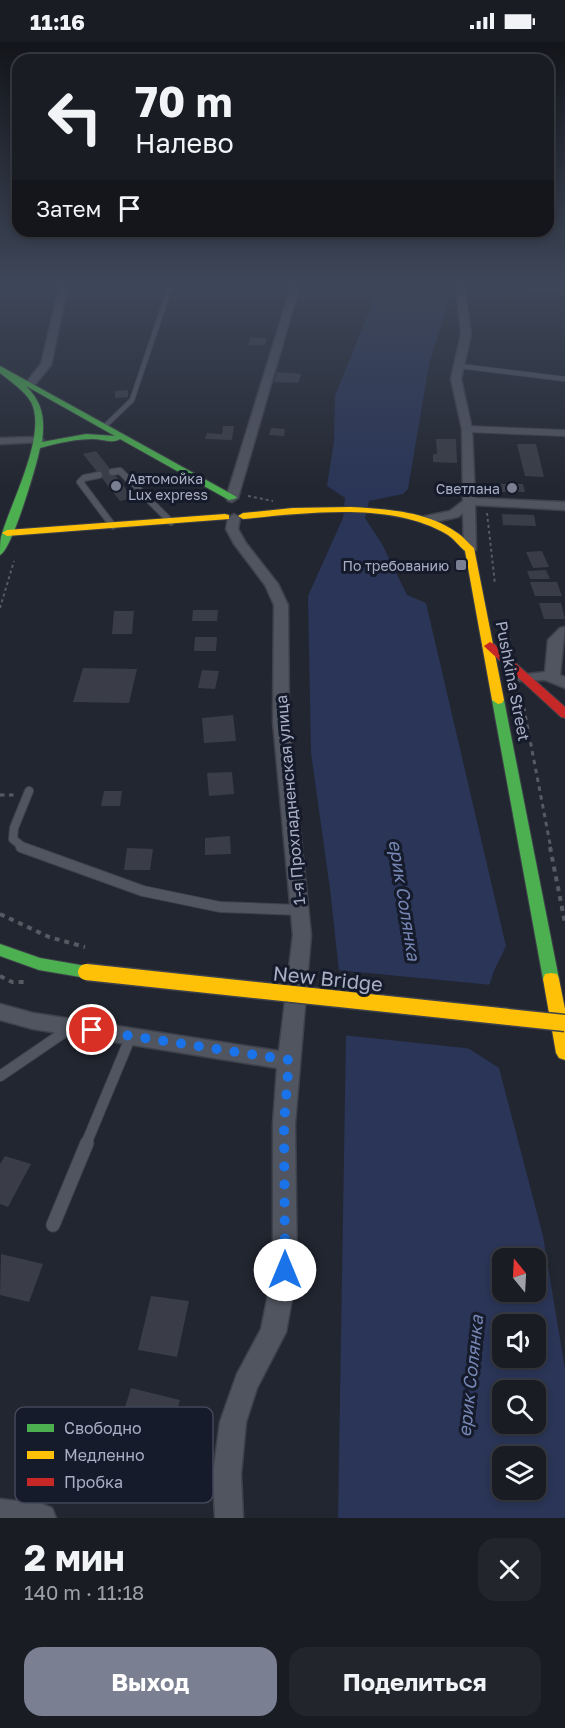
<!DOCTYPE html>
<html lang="ru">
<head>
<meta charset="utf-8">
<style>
  body { margin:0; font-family:"Golos Text",sans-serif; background:#23252c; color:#f1f3f6; height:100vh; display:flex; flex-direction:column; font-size:22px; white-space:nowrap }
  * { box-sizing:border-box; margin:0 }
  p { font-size:20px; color:#9fa1a6 }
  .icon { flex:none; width:33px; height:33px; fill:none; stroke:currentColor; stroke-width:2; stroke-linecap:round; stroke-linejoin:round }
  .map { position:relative; height:1476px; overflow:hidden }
  .details { display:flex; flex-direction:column; background:#1a1c24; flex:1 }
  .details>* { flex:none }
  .guide { position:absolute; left:12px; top:12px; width:542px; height:183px; border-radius:18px; box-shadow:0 3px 9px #0003,0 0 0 2px #383a41; background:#1a1c24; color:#f1f3f6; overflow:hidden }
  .needle { width:39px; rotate:342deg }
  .tools { position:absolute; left:492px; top:1206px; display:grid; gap:12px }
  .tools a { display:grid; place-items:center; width:54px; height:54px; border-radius:12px; background:#1a1c24; box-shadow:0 3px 9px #0003,0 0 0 2px #383a41; font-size:30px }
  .pin { position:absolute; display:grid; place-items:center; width:51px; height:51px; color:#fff; margin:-26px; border:3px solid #fff; border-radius:50%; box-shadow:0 2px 6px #0007 }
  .me { position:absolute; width:66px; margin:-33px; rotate:0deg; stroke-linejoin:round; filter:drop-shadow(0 0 4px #0008) }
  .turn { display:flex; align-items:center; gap:21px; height:126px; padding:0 24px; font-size:27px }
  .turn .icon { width:78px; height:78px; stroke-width:2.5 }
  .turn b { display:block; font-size:42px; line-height:51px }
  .then { display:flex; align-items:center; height:57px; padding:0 24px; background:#0003; gap:12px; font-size:22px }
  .round { display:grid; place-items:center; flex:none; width:63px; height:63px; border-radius:18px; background:#23252c }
  .head { display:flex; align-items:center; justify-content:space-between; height:102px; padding:0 24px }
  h1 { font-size:36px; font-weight:700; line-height:45px }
  .primary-button { display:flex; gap:12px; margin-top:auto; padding:12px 24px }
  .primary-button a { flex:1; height:69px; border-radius:18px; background:#7a7f91; color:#fff; font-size:24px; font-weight:700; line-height:69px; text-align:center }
  .primary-button a+a { background:#23252c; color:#f1f3f6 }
  .status { display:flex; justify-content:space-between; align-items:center; height:42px; padding:0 30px; background:#1a1c24; direction:ltr }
  .status svg { height:16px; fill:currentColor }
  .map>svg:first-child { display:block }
  .water { fill:#2a3557; fill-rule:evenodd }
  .pier { fill:#222630 }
  .building { fill:#3a3d47 }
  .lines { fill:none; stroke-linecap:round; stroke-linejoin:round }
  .lane-far4-casing { stroke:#3e414a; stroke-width:6 }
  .lane-far3-casing { stroke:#3e414a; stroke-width:8 }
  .lane-far2-casing { stroke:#3e414a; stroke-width:10 }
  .lane-far1-casing { stroke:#3e414a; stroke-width:12 }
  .lane-casing { stroke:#3e414a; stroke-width:15 }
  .street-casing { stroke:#3e414a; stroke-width:3 }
  .fast-casing { stroke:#3e414a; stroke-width:2 }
  .slow-casing { stroke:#3e414a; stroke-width:2 }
  .jam-casing { stroke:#3e414a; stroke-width:2 }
  .path-far2 { stroke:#555a63; stroke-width:2; stroke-dasharray:3 3; stroke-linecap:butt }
  .path-far1 { stroke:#555a63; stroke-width:3; stroke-dasharray:4.5 4.5; stroke-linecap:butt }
  .path { stroke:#555a63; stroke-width:4; stroke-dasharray:5 5; stroke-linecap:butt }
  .lane-far4 { stroke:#515560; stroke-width:4.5 }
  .lane-far3 { stroke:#515560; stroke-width:6 }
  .lane-far2 { stroke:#515560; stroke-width:8 }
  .lane-far1 { stroke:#515560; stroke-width:10 }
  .lane { stroke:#515560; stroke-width:13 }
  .street { fill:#515560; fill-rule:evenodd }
  .fast { fill:#4caf50; fill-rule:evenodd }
  .slow { fill:#ffc107; fill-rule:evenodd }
  .jam { fill:#c62828; fill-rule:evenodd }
  .slow-bridge-casing { stroke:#3e424c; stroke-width:19; stroke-linecap:butt }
  .slow-bridge { stroke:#ffc107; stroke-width:16 }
  .route { stroke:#1a73e8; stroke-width:10; stroke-dasharray:0 18 }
  .poi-dot { fill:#7a7f91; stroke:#161b2b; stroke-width:2 }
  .labels { text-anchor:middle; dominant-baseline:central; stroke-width:6; stroke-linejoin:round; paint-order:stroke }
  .far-poi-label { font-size:14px; fill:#a9afc5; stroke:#161b2b; text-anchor:end }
  .street-label { font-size:16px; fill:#a9afc5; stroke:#161b2b }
  .water-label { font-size:18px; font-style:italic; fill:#7687b5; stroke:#161b2b }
  .near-street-label { font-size:20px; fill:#a9afc5; stroke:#161b2b }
  .key { fill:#161b2b; stroke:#424759; stroke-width:1.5 }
  .key-label { font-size:16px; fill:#a9afc5 }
</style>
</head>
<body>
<div class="status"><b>11:16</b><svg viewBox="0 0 49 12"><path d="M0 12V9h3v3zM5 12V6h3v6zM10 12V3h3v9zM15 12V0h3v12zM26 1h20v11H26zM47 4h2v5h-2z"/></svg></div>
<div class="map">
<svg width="565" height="1476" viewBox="0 0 565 1476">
  <rect width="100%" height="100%" fill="#222630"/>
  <path class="water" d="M380,242H454L429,322L408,447L403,452L369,459L365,476L382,502L407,553L426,561L506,904L494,929L468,1006L499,1026L543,1194L565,1327V1476H338L346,993L330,847L311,711L308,554L343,476L345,456L327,444L334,399L335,354ZM502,1216H536V1250H502ZM502,1282H536V1316H502ZM502,1348H536V1382H502ZM502,1414H536V1448H502Z"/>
  <path class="pier" d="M336,928L492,943L472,1005L474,1007L343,993Z"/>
  <path class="building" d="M529,242H565V252H534Z
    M250,295L267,296L265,303H248Z
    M277,330L301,332L298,341L274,340Z
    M128,348V355L115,356V349Z
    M223,384H234L232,398L205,397L207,391L222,392Z
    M271,386L285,387L284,394L269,393Z
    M436,397H456L457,421L433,420V412H437Z
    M517,402H536L544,435L525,434Z
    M96,409L133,456L120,459L83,412Z
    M500,442H523L525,450H502Z
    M502,472L534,473L536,484L503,483Z
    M542,509L549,525L533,526L526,510Z
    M546,528L550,537H530L527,529Z
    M530,540H557L562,554H535Z
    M539,561H561L565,577H544Z
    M193,568H218L217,579H192Z
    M114,569H134L132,592H112Z
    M195,595H217L216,609H194Z
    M83,626L137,627L129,661L73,660Z
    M202,628L219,629L215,647L198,646Z
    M233,673L236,699L204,701L202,676Z
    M232,730L234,752L209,754L207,731Z
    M104,749H122L120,764H101Z
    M230,794L231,812L205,813V796Z
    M127,806L153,807L150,828H124Z
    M5,1114L31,1122L8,1165L0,1162V1122Z
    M1,1212L43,1222L29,1260L0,1253Z
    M151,1254L189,1259L177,1315L138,1308Z
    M131,1346L180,1358L170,1394L120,1381Z"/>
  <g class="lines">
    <defs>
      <path id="lane-far4" d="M459,324L565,337
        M104,385L132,358L171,242
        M467,387L504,389"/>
      <path id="lane-far3" d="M468,387L565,391
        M112,430L120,429L171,480
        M99,433L84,436L80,440L113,484"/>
      <path id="lane-far2" d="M25,807L13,797L14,786L29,749"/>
      <path id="lane-far1" d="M21,805L143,849L220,865L299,868
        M0,1034L72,985
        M86,1102L131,994"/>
      <path id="lane" d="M53,1183L87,1101"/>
      <path id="street" d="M60,242H68L51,323L34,344H26L25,342L41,322Z
        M292,242H300L238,456L232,460L228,459L226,456Z
        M459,242H467L465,251L471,292L461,337L472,387L475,456L565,460V468L475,463L476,508L470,512L464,508L463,471L458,475L425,482L419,478L421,475L450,469L463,459L462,387L451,337L461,292L457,251Z
        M38,395L44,398L42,400L0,402V396Z
        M234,472L240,476L238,487L246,501L278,542L288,563L289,680L311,893L295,1082L297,1229L286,1290L257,1346L246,1380L241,1432L243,1476H215L213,1432L220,1380L237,1332L261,1287L273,1229V1082L277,1026L33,987L0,978V962L33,971L279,1009L293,893L273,680L274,563L265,543L234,502L226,487L228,476Z
        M565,585L560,633L565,635V646L545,638L519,639L517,636L519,633L545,630L548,598L560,586Z
        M0,1457L42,1462L52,1466L56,1476H0Z"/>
      <path id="fast" d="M0,324L235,454L237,456L229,458L120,397C113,402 101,397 93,397C75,397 58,401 40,406C37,422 12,508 0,513C0,507 0,500 1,495C10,462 48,392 31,360C24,348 11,340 0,331ZM26,344L115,394L86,392L42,400C45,377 43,361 26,344Z
        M498,654L504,658L559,937L557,942L551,943L545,942L543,937L492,658Z
        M0,902L40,916L86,924L92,926L94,930L92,934L86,936L39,928L0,914Z"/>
      <path id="slow" d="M351,465C386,467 426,469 456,490C463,494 468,501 474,506L504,658L502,661L498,662L492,658L465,509C459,504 454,497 448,493C393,459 305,471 243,477L238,474L243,471L293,466Z
        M225,472L229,473V477L7,494L2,491L7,488Z
        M551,931L557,932L559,937L565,967V1018L559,1016L556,1011L543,937L545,932Z"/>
      <path id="jam" d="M490,600L494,602L565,665V676L561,675L486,606L484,604Z"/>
    </defs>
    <use href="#lane-far4" class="lane-far4-casing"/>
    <use href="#lane-far3" class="lane-far3-casing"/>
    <use href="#lane-far2" class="lane-far2-casing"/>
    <use href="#lane-far1" class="lane-far1-casing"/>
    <use href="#lane" class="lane-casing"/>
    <use href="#street" class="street-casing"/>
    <use href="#fast" class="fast-casing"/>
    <use href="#slow" class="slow-casing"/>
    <use href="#jam" class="jam-casing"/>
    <path class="path-far2" d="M248,454L273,459
      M487,471L495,542
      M0,566L14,519"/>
    <path class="path-far1" d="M504,586L510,599
      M522,656L551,807
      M0,753H16"/>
    <path class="path" d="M550,805L565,881
      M0,872L49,895L85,905
      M0,934L12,940H24"/>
    <use href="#lane-far4" class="lane-far4"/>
    <use href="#lane-far3" class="lane-far3"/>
    <use href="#lane-far2" class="lane-far2"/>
    <use href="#lane-far1" class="lane-far1"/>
    <use href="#lane" class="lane"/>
    <use href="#street" class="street"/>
    <use href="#fast" class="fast"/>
    <use href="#slow" class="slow"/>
    <use href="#jam" class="jam"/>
    <defs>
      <path id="slow-bridge" d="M86,930L565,981"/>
    </defs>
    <use href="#slow-bridge" class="slow-bridge-casing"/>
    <use href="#slow-bridge" class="slow-bridge"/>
  </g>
  <linearGradient id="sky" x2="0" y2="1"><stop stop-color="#13151a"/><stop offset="0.54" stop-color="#3e4759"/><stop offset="1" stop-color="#3e4759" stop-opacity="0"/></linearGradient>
  <rect width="565" height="449" fill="url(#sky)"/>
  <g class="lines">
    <path class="route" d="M92,988L289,1018L284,1082L285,1228"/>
  </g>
  <g class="poi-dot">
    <circle cx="116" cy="444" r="6"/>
    <circle cx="512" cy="446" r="6"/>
    <rect x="455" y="517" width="12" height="12" rx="3"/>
  </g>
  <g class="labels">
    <g class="far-poi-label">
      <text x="128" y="436" text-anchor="start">Автомойка<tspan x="128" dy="16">Lux express</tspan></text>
      <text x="500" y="446">Светлана</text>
      <text x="449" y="523">По требованию</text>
    </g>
    <g class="street-label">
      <text transform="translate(513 639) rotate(79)">Pushkina Street</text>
      <text transform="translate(290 758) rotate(-95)">1-я Прохладненская улица</text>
    </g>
    <g class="water-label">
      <text transform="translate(405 858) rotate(81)">ерик Солянка</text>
      <text transform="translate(470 1334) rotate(-84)">ерик Солянка</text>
    </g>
    <g class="near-street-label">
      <text transform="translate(328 936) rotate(6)">New Bridge</text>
    </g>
  </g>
  <rect x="15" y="1365" width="198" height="96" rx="9" class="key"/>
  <rect x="27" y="1382" width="27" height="8" fill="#4caf50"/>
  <rect x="27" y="1409" width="27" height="8" fill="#ffc107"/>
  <rect x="27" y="1436" width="27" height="8" fill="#c62828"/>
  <g class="key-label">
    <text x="64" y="1392">Свободно</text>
    <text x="64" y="1419">Медленно</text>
    <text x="64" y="1446">Пробка</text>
  </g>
</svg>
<div class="tools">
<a><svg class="needle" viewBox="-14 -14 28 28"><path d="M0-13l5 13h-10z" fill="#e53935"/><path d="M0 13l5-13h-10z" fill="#9fa1a6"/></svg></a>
<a><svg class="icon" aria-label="sound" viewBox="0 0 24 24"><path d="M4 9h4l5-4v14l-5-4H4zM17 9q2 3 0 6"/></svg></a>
<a><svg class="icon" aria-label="search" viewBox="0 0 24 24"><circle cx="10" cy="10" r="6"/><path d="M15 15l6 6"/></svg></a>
<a><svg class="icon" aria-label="layers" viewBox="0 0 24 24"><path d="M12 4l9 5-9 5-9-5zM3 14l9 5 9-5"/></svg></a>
</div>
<div class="pin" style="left:92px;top:988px;background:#d93025"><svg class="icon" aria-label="arrive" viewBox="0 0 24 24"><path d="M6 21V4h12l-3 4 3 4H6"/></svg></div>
<svg class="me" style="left:285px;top:1228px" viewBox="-20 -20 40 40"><circle r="19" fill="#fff"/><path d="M0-13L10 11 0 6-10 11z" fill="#1a73e8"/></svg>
<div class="guide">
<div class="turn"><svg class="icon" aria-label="left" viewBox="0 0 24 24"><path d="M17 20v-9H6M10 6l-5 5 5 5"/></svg><div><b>70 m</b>Налево</div></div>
<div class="then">Затем<svg class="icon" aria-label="arrive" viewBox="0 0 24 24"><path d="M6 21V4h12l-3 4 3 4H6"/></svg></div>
</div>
</div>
<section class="details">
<div class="head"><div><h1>2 мин</h1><p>140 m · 11:18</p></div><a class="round"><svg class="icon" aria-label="close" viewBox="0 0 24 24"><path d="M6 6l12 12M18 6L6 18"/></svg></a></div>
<div class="primary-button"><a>Выход</a><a>Поделиться</a></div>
</section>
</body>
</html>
